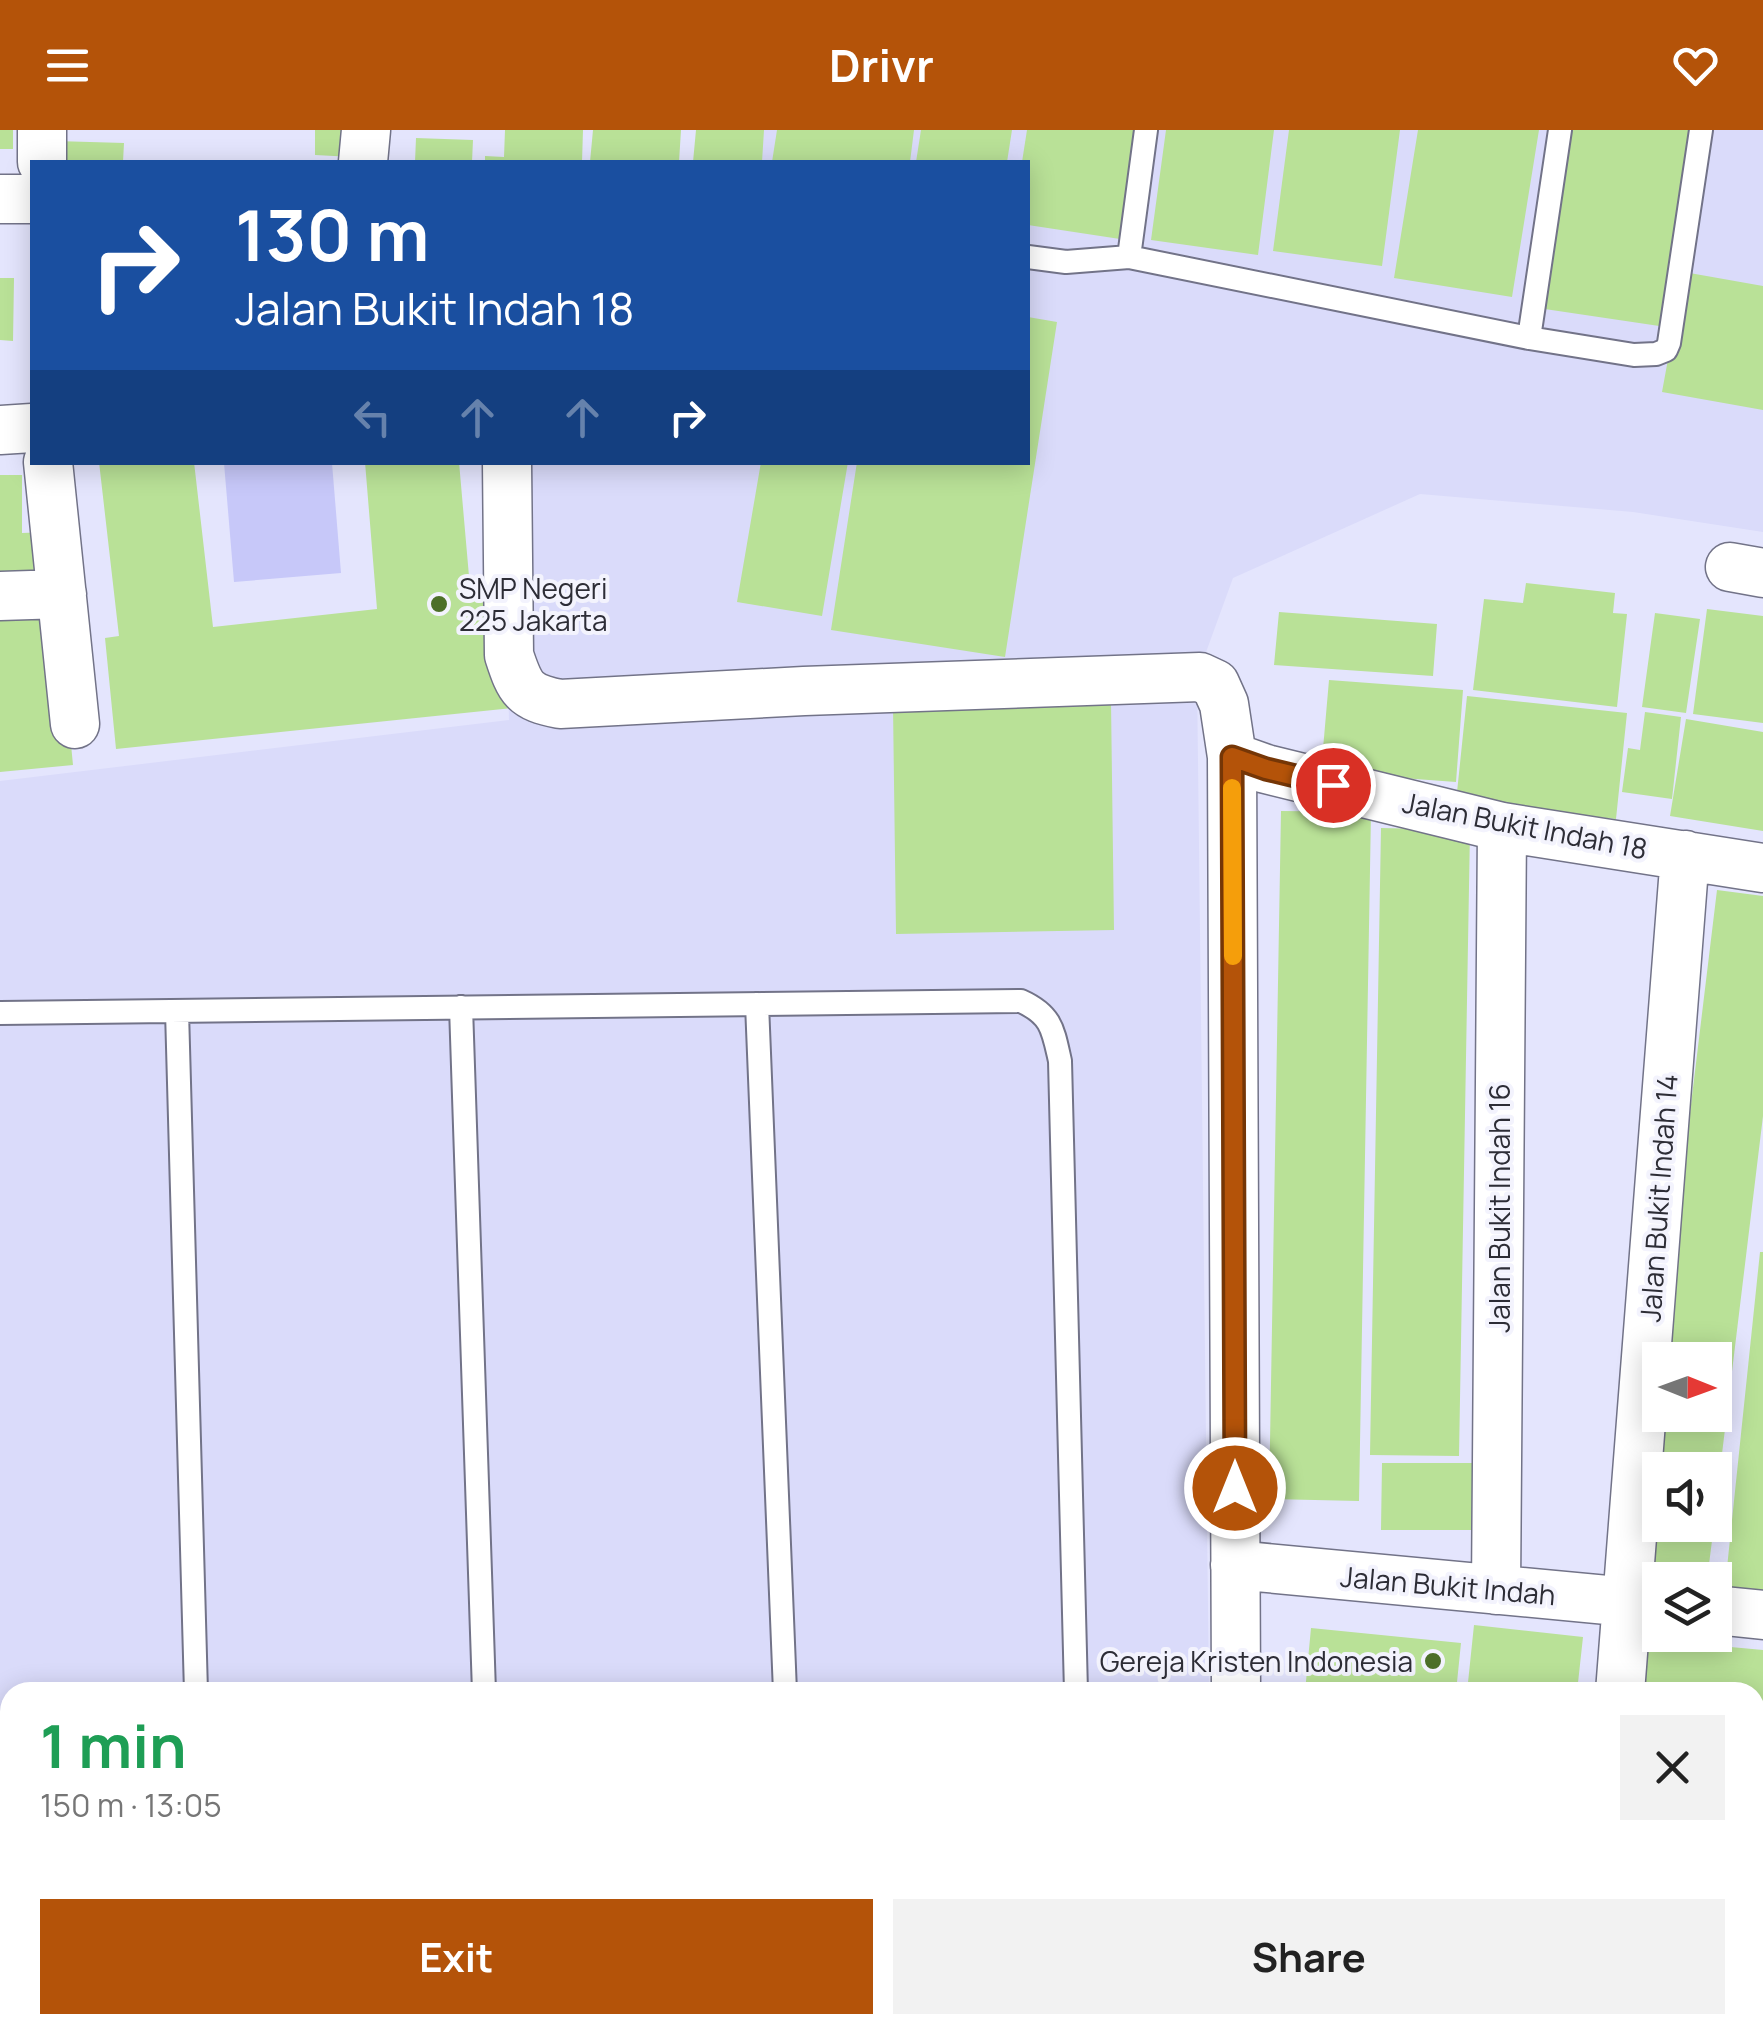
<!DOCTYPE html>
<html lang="en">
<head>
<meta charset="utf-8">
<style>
  body { margin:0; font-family:Manrope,sans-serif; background:#f2f2f2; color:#222; height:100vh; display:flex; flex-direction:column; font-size:38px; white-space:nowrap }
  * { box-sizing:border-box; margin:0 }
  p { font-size:32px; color:#767676 }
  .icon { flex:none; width:55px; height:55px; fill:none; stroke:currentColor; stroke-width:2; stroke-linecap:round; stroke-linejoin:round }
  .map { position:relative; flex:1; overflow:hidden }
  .side { position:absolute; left:0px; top:1552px; width:1765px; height:352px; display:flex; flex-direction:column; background:#fff; border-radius:30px 30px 0 0; box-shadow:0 5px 25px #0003 }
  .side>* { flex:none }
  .top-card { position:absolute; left:30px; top:30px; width:1000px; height:305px; border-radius:0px; box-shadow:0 5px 25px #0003; background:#1a4fa0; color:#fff; overflow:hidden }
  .needle { width:65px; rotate:91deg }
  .buttons { position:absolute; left:1642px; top:1212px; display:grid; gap:20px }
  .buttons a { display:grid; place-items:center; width:90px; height:90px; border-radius:0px; background:#fff; box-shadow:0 5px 25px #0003; font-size:50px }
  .pin { position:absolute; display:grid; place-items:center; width:85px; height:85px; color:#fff; margin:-42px; border:5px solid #fff; border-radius:50%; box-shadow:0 2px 10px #0007 }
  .me { position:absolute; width:110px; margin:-55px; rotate:0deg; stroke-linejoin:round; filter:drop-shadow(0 0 8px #0008) }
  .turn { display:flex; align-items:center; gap:35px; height:210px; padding:0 40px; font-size:45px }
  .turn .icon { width:130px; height:130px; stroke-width:2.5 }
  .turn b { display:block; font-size:70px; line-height:85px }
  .lanes { display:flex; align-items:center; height:95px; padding:0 40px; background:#0003; justify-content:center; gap:50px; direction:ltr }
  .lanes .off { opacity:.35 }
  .round { display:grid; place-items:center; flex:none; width:105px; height:105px; border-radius:0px; background:#f2f2f2 }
  .head { display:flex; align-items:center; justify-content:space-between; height:170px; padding:0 40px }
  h1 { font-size:60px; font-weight:700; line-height:75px; color:#1e9e55 }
  .action { display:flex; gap:20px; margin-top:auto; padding:20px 40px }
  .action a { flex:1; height:115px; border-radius:0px; background:#b45309; color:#fff; font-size:40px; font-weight:700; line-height:115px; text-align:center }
  .action a+a { background:#f2f2f2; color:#222 }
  header { display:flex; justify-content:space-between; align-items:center; height:130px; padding:0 40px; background:#b45309; color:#fff; font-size:45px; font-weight:700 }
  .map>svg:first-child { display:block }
  .built { fill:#dadbfa }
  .green { fill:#c7c8f9 }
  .building { fill:#b9e197 }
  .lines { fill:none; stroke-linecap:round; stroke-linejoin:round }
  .service-casing { stroke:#727388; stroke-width:26 }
  .minor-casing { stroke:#727388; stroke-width:51 }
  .service { stroke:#fff; stroke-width:22 }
  .minor { stroke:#fff; stroke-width:48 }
  .route-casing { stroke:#753606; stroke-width:25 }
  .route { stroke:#b45309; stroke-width:18 }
  .slow { stroke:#f59e0b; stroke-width:18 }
  .poi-dot { fill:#4c6f28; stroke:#f3f3fd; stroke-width:4 }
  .labels { text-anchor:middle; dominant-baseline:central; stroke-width:8; stroke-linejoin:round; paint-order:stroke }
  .poi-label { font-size:28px; fill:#2d2d36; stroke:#f3f3fd; text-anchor:start }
  .street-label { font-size:28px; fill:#2d2d36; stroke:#f3f3fd }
</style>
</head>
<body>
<header><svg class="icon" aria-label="menu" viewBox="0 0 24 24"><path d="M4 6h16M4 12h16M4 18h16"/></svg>Drivr<svg class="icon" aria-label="heart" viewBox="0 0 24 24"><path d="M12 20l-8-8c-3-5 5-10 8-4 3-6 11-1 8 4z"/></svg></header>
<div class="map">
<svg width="1763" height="1904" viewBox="0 0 1763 1904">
  <rect width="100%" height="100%" fill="#e4e5fd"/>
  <path class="built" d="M739,0H1763V402L1633,382L1420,364L1233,448L1197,547L1209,1562H10V1895H1213V1904H0V651L509,590L503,333L1028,332V32H736Z
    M1273,1895H1573L1572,1904H1273Z"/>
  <path class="green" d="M224,333H332L341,443L234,452Z"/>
  <path class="building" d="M0,0H13V19H0Z
    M315,0H354L353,27L315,25Z
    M505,0H583L582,32H485V26L504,27Z
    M593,0H681L679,32H590Z
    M696,0H764L762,32H693Z
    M777,0H914L910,32H772Z
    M921,0H1012L1007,32H916Z
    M1027,0H1136L1120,109L1028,95V32H1022Z
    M1166,0H1274L1258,125L1151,110Z
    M1289,0H1400L1382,136L1273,121Z
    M1418,0H1539L1512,167L1394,148Z
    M1565,0H1695L1666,197L1538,178Z
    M416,8L473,10L472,32H415Z
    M56,11L124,13L123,32H55Z
    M1684,142L1763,156V280L1662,262Z
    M0,148H14L13,211L0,210Z
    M1028,187L1057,192L1005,527L831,500L857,332H1028Z
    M99,332H194L213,497L377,479L365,332H459L471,469L500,466L512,578L116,619L105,508L119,506Z
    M761,332H848L822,486L737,472Z
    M0,345H22V403L48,402L49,461H0Z
    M1526,453L1615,463L1613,483L1627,484L1617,577L1473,560L1484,469L1523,473Z
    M57,470L73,635L0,642V475Z
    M1707,479L1763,486V593L1693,584Z
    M1279,482L1437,494L1433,546L1274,535Z
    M1655,483L1700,489L1686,583L1642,577Z
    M1329,550L1463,560L1456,652L1321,642Z
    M1467,566L1627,583L1616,689L1456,672Z
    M1111,572L1114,800L896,804L893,576Z
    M1645,582L1681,587L1672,669L1622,662L1628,618L1640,620Z
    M1686,589L1763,602V701L1670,686Z
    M1281,681L1371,682L1359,1371L1269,1369Z
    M1381,698L1470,700L1459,1326L1370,1325Z
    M1717,760L1763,766V986L1717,1365H1715V1340H1660V1395H1714L1707,1450H1692L1634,1443L1660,1285H1715V1230H1660Z
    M1760,1122H1763V1461L1725,1457Z
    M1382,1333H1472V1400H1381Z
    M1474,1495L1583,1507L1577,1562H1467Z
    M1311,1498L1461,1513L1456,1562H1305Z
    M1644,1509L1763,1520V1575H1755V1562H1639Z
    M1755,1583H1763V1904H1688L1689,1895H1755Z
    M1302,1895H1387L1386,1904H1302Z
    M1470,1895H1528L1527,1904H1470Z
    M1605,1895H1678L1677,1904H1604Z"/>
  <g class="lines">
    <defs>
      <path id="service" d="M1028,127L1066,132L1129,127L1529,208L1634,225L1656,224L1666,220L1669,213L1701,0
        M1129,127L1146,0
        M1529,208L1560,0
        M757,874L785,1562
        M461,877L484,1562
        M177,881L196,1562
        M0,883L1021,871C1052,885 1053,900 1060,931L1076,1562
        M205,1895L206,1904
        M495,1895L496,1904
        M799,1895V1904
        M1084,1895V1904"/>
      <path id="minor" d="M42,32V0
        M363,32L366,0
        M0,69H32
        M0,300L32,298
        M48,332L75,594
        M507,332L509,525C520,559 524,567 560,574L804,561L1200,547L1215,554L1224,574L1232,627L1236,1562
        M1730,437L1763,443
        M0,466L62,464
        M1232,627L1266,639L1502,697L1763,738
        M1235,1435L1660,1475
        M1496,1460L1502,697
        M1715,1480L1763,1485
        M1620,1562L1685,725
        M1238,1895V1904
        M1596,1904L1597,1895"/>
    </defs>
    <use href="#service" class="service-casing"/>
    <use href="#minor" class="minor-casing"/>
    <use href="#service" class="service"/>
    <use href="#minor" class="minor"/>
  </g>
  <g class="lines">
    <defs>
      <path id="route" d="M1235,1358L1232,627L1266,639L1333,655"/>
    </defs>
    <use href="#route" class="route-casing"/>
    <use href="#route" class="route"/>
    <path class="slow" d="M1232,658L1233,826"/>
  </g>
  <g class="poi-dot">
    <circle cx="439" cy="474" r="10"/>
    <circle cx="1433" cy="1531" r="10"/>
  </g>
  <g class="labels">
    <g class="poi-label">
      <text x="459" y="458">SMP Negeri<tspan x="459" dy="32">225 Jakarta</tspan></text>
      <text x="1413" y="1531" text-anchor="end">Gereja Kristen Indonesia</text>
    </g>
    <g class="street-label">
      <text transform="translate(1525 695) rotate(11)">Jalan Bukit Indah 18</text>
      <text transform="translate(1658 1068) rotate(-86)">Jalan Bukit Indah 14</text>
      <text transform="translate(1499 1078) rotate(-90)">Jalan Bukit Indah 16</text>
      <text transform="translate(1448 1455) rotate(5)">Jalan Bukit Indah</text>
    </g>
  </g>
</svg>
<div class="buttons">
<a><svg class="needle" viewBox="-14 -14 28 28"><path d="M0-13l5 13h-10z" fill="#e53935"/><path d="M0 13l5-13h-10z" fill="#767676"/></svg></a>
<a><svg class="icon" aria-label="sound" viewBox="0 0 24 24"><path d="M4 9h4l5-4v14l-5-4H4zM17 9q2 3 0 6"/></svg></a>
<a><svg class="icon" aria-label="layers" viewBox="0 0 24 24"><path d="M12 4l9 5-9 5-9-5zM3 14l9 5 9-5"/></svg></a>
</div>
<div class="pin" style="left:1333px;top:655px;background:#d93025"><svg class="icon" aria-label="arrive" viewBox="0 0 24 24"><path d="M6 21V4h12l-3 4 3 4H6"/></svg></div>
<svg class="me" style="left:1235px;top:1358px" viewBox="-20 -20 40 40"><circle r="17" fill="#b45309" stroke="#fff" stroke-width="3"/><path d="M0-11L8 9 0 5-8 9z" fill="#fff"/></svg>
<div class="top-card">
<div class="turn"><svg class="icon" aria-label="right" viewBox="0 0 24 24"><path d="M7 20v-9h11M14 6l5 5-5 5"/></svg><div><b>130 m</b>Jalan Bukit Indah 18</div></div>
<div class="lanes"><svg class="icon off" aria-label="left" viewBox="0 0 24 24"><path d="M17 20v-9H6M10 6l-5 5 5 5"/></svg><svg class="icon off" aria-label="ahead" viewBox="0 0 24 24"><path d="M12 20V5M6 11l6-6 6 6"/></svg><svg class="icon off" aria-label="ahead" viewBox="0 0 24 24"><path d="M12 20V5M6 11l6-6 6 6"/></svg><svg class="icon" aria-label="right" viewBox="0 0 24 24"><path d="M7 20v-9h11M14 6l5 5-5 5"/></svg></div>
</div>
<section class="side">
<div class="head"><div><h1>1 min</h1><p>150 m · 13:05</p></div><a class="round"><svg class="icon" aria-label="close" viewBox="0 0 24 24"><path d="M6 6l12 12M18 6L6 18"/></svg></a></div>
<div class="action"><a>Exit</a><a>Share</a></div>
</section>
</div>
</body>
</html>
